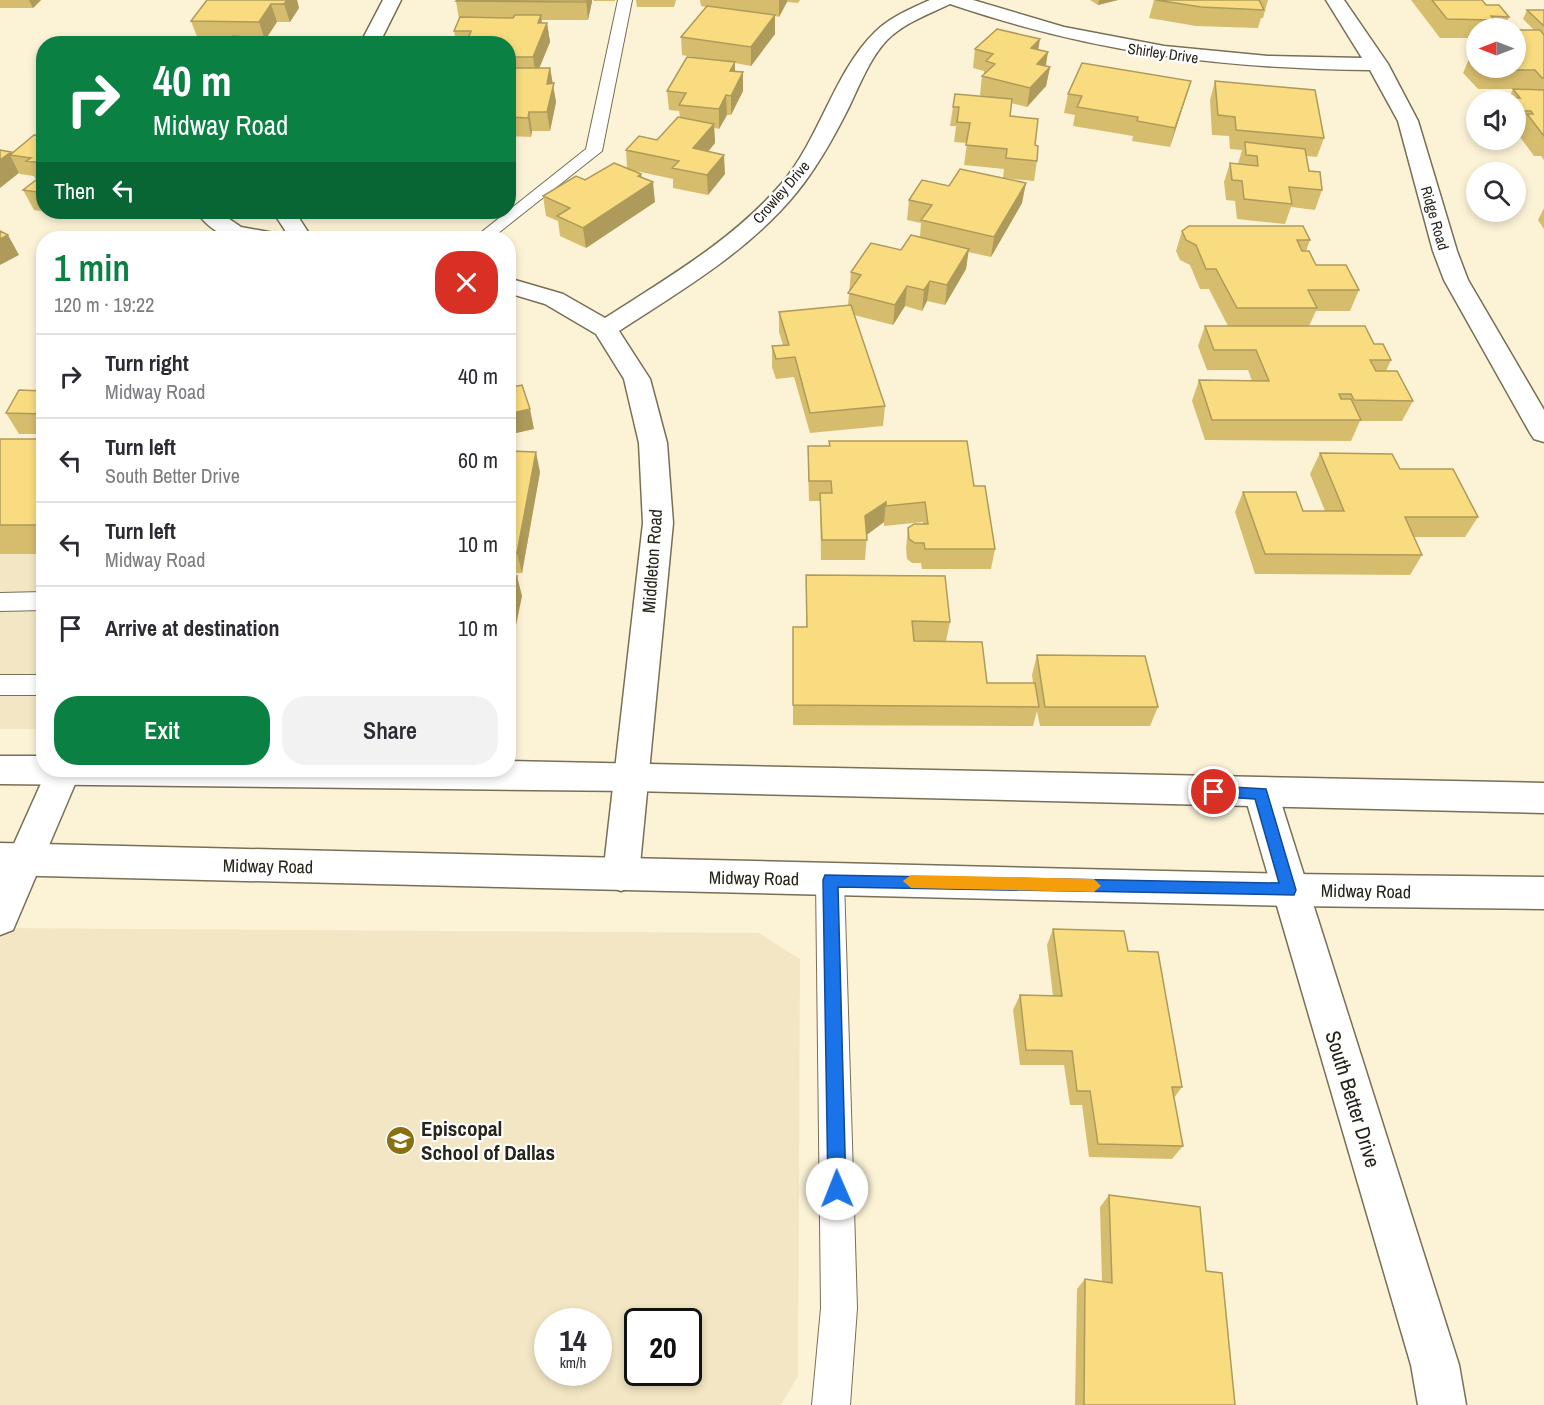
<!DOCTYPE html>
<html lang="en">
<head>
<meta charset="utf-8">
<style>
  body { margin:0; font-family:"Archivo Narrow",sans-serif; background:#f2f2f3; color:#2b2b33; height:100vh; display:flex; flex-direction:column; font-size:22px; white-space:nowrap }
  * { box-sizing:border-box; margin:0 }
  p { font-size:20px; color:#7c7c81 }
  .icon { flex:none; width:33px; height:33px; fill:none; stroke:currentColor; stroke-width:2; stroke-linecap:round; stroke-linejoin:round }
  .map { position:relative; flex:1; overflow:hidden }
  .panel { position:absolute; left:36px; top:231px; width:480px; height:546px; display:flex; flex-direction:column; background:#fff; border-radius:24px; box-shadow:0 3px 9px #0003 }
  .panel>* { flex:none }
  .top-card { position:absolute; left:36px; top:36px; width:480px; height:183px; border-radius:24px; box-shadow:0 3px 9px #0003; background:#0b8043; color:#fff; overflow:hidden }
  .needle { width:39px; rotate:270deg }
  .fabs { position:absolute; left:1466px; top:18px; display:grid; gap:12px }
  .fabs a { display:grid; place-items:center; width:60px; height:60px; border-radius:50%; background:#fff; box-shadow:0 3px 9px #0003; font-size:30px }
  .speed { position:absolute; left:534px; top:1308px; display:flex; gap:12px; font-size:30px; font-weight:700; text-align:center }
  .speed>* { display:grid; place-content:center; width:78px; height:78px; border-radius:50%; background:#fff; box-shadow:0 3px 9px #0003; line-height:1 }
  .speed small { font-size:15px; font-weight:400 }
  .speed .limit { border:3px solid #111; border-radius:9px; background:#fff; color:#111 }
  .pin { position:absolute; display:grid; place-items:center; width:51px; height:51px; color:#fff; margin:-26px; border:3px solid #fff; border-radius:50%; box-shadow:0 2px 6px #0007 }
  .me { position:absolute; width:66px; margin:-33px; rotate:359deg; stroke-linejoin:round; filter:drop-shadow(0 0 4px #0008) }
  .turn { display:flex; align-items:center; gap:21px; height:126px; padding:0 18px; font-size:27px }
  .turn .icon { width:78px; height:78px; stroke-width:2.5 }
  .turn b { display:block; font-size:42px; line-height:51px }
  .then { display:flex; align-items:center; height:57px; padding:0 18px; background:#0003; gap:12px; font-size:22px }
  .round { display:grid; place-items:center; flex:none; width:63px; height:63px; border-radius:24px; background:#f2f2f3 }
  .head { display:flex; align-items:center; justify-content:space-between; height:102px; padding:0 18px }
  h1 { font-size:36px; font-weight:600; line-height:45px; color:#0b8043 }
  .action { display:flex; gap:12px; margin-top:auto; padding:12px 18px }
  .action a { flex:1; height:69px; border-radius:24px; background:#0b8043; color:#fff; font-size:24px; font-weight:600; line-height:69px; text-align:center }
  .action a+a { background:#f2f2f3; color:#2b2b33 }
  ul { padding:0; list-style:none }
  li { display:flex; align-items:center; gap:18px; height:84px; padding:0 18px; border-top:2px solid #e1e1e2 }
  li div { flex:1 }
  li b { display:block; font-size:22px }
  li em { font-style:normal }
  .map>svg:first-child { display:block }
  .built { fill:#f2e6c4; fill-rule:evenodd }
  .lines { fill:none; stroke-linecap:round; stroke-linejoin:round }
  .service-casing { stroke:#776f56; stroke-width:2 }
  .minor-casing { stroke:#776f56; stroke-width:3 }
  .secondary-casing { stroke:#776f56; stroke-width:3 }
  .service { fill:#fff; fill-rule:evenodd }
  .minor { fill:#fff; fill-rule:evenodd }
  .secondary { fill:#fff; fill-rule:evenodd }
  .wall { fill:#d6bd6e }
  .shaded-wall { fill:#ae9a5a }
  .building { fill:#f9dc80; stroke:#ae9a5a; stroke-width:1.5 }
  .route { fill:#1a73e8; stroke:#114b97; stroke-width:1.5 }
  .slow { fill:#f59e0b }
  .labels { text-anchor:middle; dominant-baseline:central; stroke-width:4.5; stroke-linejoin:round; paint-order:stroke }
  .far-street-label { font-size:15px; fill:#27241a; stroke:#fff }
  .street-label { font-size:18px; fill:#27241a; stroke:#fff }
  .near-street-label { font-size:21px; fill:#27241a; stroke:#fff }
  .near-poi-label { font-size:21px; font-weight:bold; fill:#27241a; stroke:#fff; text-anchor:start }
</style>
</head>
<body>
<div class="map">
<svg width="1544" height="1405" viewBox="0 0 1544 1405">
  <rect width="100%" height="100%" fill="#fcf3d7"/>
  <path class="built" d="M0,453L43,454V729H0Z
    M0,928L759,933L800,959L798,1376L781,1405H0ZM548,1322H598V1372H548ZM638,1322H688V1372H638Z"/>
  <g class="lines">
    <defs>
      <path id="service" d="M618,0H632L602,151L492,238H474L586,149Z
        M44,592V610L0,611V593Z
        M0,675H44V695H0Z
        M830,867L840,871L844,880L857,1308L850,1405H812L821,1308L816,880L820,871Z"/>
      <path id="minor" d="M383,0H401L379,44H360Z
        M930,0H973L1064,27L1164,46L1268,56L1362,58L1326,0H1344L1388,64L1418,121L1457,251L1468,280L1544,410V442L1534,439L1530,433L1444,280L1433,251L1398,121L1370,70C1217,68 1095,53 950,4C929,14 904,23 887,40C870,58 860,84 849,107C834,137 818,166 797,192C749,251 682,290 619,331L650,379L667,443L673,523L639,875L634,886L621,891L608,886L603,875L643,523L639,443L624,379L596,334L545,304L508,293V278L563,294L605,318C667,278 733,240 782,183C820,138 834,72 875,32C890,17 910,9 930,0Z
        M197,212H219L241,227L274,233L277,238C245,242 216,241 197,212Z
        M277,212H299V218L312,238H290L277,218Z
        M47,770H81L13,930L0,935V875Z
        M1261,778L1273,783L1278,793L1459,1365L1466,1405H1418L1411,1365L1244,793L1249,783Z"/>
      <path id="secondary" d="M0,756H44V770H508V761L1544,783V813L632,791L0,784Z
        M0,843L1289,874L1544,877V909L1289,906L0,875Z"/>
    </defs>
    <use href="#service" class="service-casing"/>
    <use href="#minor" class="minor-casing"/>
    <use href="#secondary" class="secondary-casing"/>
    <use href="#service" class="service"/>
    <use href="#minor" class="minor"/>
    <use href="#secondary" class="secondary"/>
  </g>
  <path class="wall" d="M0,0H41L33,8H0Z
    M207,0H297L299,8L290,22H277L266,39L227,42L229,40L198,39L191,21Z
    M457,0H592L588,20H541L542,23H547L550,42L539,68H550L556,102L550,131H532L531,137L508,136V44H457L454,31L459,19L456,1Z
    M593,0H615V1H594Z
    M636,0H676L674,7H637Z
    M700,0H800L798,3L787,2L779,17L775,16V34L751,66L735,63V71L743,72V91L731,115H727L719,129L714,128L715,143L708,152L725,174L708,195L673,188V179L636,171L641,174L642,178L655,202L586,248L560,236L558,221L546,216L543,196L585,180L627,168L626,150L657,140L680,117L679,111L669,110L667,91L703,59L682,55L681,37L706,7L701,6Z
    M1090,0H1118L1098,5Z
    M1154,0H1268L1263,18H1261L1258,28L1196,26L1149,18Z
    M1411,0H1482L1486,5L1509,17L1504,28H1476V38H1440Z
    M1527,10H1544V160L1541,156H1534L1517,133L1518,130H1515V100H1506L1508,98H1509L1513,89L1526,90V89H1478L1463,73L1472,52H1474L1476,48V68H1515L1534,30L1523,19Z
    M975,49L1038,50L1046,66L1050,67L1046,86L1027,107L1011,103L1010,116L1035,145L1037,161L1034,181L1003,178L1004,169L964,165L967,143L954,142L956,126H950L953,107L985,97L980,95L982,76L984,75V71L973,68Z
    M1191,81L1185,100L1170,147L1132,141L1133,136L1073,126L1075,115L1064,113L1068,94Z
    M1215,81L1324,138L1317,157L1306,156L1309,171L1322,190L1315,210L1291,207L1285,224L1237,219L1235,201L1226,200L1224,182L1230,163L1238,164L1242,150L1230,149L1229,136L1212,135L1210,100Z
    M44,136V212H89L83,217L34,210L23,190L36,180L34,176L20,174L0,150L11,153Z
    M909,200L1022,203L991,257L968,252L966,269L945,305L927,301L922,311L905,306L893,325L854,315L885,406L883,426L810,433L794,377L776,379L772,367V346L783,345L779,332V312L848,305L851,272L901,250L920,237L921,223L907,220Z
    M1544,208V229L1538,220Z
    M1182,231L1310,240L1306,251L1316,265L1359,290L1350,311H1316L1309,326L1374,344L1391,360L1386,371L1413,401L1402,421H1360L1351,441L1205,440L1192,401L1199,380L1252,381L1248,370H1207L1198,346L1205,326H1228L1209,289H1200L1190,265L1180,260L1176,251Z
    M44,391V434H19L6,413Z
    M0,439H44V554H0Z
    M808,446L974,486L995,549L991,569H922L921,563H912L907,559L906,548L908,528L923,524V522L884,526V522L867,534L865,560H821L820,501H809L808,467Z
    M508,451L540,472L522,573H508Z
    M1320,453L1400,469L1478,517L1465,537H1414L1422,555L1410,575L1255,574L1235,512L1243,492L1303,511H1325L1310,474Z
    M806,575L950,622L946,641L987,683H1033L1032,675L1037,655L1158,707L1150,726H1040L1037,711L1033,726L793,725V627H806Z
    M1053,929L1128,951L1182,1087L1174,1098L1183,1146L1172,1159L1089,1157L1082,1105H1070L1064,1065H1020L1013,1010L1020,995L1053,996L1047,945Z
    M1109,1195L1206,1271L1235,1405H1075L1077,1289L1085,1279L1102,1281L1100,1207Z"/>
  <path class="shaded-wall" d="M29,0H41L33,8Z
    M287,0H297L299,8L290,22L284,4Z
    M586,0H592V2L588,20Z
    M779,0H787V2L779,17Z
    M1099,0H1118L1098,5Z
    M271,4L277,22L265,40L259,22Z
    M541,15L543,33L547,23L550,42L536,76L533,57L538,23Z
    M775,15V34L751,66V47Z
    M1040,39L1037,58L1031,48Z
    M1048,52L1045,71L1037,64Z
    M735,62V81L730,71Z
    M1050,67L1046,86L1027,107L1030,88Z
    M550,68L556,102L550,131L547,112V84Z
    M743,72V91L731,115V96Z
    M1191,81L1185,100L1170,147L1175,128Z
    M726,95L727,115L719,129V109Z
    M529,112L532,131L531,137L528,118Z
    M714,124L715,143L694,168L693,148Z
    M11,152L12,155H10L19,173L0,188V160Z
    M724,155L725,174L708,195L707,175Z
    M641,174L643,189L653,182L655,202L586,248L583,228Z
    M1026,183L1022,203L991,257L994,237Z
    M80,212H89L83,217Z
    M8,235L19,255L0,265V239Z
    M969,249L966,269L945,305L947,285Z
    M930,281L927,301L922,311L924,290Z
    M907,286L905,306L893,325L895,305Z
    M530,409L534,429L508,435V414Z
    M536,452L540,472L522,573L517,553Z
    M886,502L884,522L864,537L865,516Z
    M517,576L522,596L508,665V619Z"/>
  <path class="building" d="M207,0H287L284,4H271L259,22L191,21Z
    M457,0H586V2L456,1Z
    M1156,0H1259L1264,10L1201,7Z
    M1432,0H1482L1486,5H1499L1509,17L1491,16L1494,20L1447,19Z
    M707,6L775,15L751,47L681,37Z
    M1527,10H1544V26Z
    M515,15H541L538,23H547L533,57H508V44H466L471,31H454L460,17L513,18Z
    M997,29L1040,39L1031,48L1048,52L1037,64L1050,67L1030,88L982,76L995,64L986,61L993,54L975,49Z
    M1515,30H1540L1544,35V78H1542L1535,70H1486L1484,68H1515Z
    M233,36L273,39L269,44H174L181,38L227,42Z
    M1472,52H1476V59L1472,54H1475Z
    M687,57L735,62L730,71L743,72L731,96L726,95L719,109L679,105L686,93L667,91Z
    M1082,63L1191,81L1175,128L1137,121L1138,117L1077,107L1082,96L1068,94Z
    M508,68H550L547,84L554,83L547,112H529L528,118L508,117Z
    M1215,81L1315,90L1324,138L1236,130L1235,117L1218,115Z
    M1513,89L1544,90V136L1527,114H1533L1531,111H1519L1515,107V100H1510L1508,98H1520Z
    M955,94L1012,99L1010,116L1038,119L1035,145L1038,146L1037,161L1006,158L1007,149L966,145L970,123L957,122L959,107H953Z
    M678,117L714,124L693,148L724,155L707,175L672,168L679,161L626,150L639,136L657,140Z
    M34,135L44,136V163L26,161L31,158L10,155Z
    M1245,142L1305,149L1309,171L1320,172L1322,190L1289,187L1292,204L1244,199L1242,181L1232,180L1230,163L1258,166L1257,156L1246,155Z
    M0,150L11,152L0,160Z
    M614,163L641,174L638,176L653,182L583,228L557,216L570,208L543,196L576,176L585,180Z
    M960,169L1026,183L994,237L921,220L932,205L909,200L922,180L949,186Z
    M44,174V193L23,190Z
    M1189,226H1303L1310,240H1297L1302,251H1309L1316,265H1346L1359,290H1308L1317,308H1237L1216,269H1206L1196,245L1186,240L1182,231Z
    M0,231L8,235L0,239Z
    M911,235L969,249L947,285L930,281L924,290L907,286L895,305L848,293L861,275L851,272L871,243L901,250Z
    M851,305L885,406L810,413L795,357L776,359L772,346L789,345L779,312Z
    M1205,326H1365L1374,344H1383L1391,360H1370L1376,371H1397L1413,401L1354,400L1351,394H1339L1341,399H1351L1361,420H1212L1199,380L1269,381L1256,350H1214Z
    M508,377L512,387L522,385L530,409L508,414Z
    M19,390L44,391V414L6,413Z
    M0,439H44V525H0Z
    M829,441H967L974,486H985L995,549H925L924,543H915L909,539L908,528L914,524H928L925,502L886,506V502L865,516L867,540H822L820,493H832L831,481H809L808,446H830Z
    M508,451L536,452L517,553H508Z
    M1320,453L1392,454L1400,469H1453L1478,517H1405L1422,555L1265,554L1243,492H1296L1303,511H1344Z
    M806,575L945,576L950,622L912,621L914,641L982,642L987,683H1035L1039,707L793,705V627H807Z
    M508,576H517L508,619Z
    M1037,655L1145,656L1158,707H1045Z
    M1053,929L1124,931L1128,951L1158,952L1182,1087H1172L1183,1146L1098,1144L1090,1091H1077L1072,1051L1026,1050L1020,995L1062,996Z
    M1109,1195L1200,1207L1206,1271L1222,1273L1235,1405H1084L1085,1279L1112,1283Z"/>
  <path class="route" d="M1214,786L1266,789L1296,890L1294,895L838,887L846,1189L843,1195L837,1198L830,1195L828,1189L823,880L825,875L1279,883L1255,799L1209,796L1207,792L1209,788Z"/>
  <path class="slow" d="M911,875L1094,879L1101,886L1094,892L911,888L903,881Z"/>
  <defs>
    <symbol id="school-disc" viewBox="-11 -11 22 22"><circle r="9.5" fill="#897011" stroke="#fff"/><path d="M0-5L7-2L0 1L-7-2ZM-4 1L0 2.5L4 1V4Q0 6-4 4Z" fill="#fff"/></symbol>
  </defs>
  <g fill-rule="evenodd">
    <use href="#school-disc" x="384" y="1124" width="33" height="33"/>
  </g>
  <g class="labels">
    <g class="far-street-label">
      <text transform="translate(1163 53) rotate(8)">Shirley Drive</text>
      <text transform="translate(781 192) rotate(-49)">Crowley Drive</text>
      <text transform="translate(1435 218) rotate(74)">Ridge Road</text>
    </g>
    <g class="street-label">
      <text transform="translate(652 561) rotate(-86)">Middleton Road</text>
      <text transform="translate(268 866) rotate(1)">Midway Road</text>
      <text transform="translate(754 878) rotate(1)">Midway Road</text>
      <text transform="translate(1366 891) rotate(1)">Midway Road</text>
    </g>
    <g class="near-street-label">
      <text transform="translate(1353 1099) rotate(73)">South Better Drive</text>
    </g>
    <g class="near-poi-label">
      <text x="421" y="1128">Episcopal<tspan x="421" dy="24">School of Dallas</tspan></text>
    </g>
  </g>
</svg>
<div class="fabs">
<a><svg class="needle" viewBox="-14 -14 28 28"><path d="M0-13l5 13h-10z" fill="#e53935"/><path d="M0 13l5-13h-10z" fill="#7c7c81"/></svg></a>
<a><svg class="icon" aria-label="sound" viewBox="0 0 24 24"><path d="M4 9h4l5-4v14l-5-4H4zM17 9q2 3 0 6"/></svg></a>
<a><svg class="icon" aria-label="search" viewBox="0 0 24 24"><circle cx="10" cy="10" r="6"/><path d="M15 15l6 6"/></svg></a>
</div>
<div class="speed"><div>14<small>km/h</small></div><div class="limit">20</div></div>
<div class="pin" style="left:1214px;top:792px;background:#d93025"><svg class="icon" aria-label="arrive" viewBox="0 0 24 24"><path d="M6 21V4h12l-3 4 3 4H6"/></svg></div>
<svg class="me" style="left:837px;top:1189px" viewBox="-20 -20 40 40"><circle r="19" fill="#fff"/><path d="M0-13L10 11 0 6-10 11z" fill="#1a73e8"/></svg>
<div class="top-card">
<div class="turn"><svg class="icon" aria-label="right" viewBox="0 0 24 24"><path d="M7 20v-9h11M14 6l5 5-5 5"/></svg><div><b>40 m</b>Midway Road</div></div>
<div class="then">Then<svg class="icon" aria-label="left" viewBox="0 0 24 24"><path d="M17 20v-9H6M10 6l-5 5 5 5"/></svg></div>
</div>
<section class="panel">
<div class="head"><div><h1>1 min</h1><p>120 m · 19:22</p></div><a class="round" style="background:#d93025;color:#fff"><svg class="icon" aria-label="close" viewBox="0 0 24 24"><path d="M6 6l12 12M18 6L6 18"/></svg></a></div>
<ul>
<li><svg class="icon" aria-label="right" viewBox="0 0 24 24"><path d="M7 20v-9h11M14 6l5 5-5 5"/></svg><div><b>Turn right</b><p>Midway Road</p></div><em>40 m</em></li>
<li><svg class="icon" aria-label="left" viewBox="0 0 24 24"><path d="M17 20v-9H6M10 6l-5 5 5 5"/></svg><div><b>Turn left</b><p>South Better Drive</p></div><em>60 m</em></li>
<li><svg class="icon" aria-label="left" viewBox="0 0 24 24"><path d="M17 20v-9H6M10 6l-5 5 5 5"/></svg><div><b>Turn left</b><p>Midway Road</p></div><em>10 m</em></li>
<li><svg class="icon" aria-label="arrive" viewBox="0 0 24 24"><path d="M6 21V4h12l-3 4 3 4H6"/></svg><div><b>Arrive at destination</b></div><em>10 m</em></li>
</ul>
<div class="action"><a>Exit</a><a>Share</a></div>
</section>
</div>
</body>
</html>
